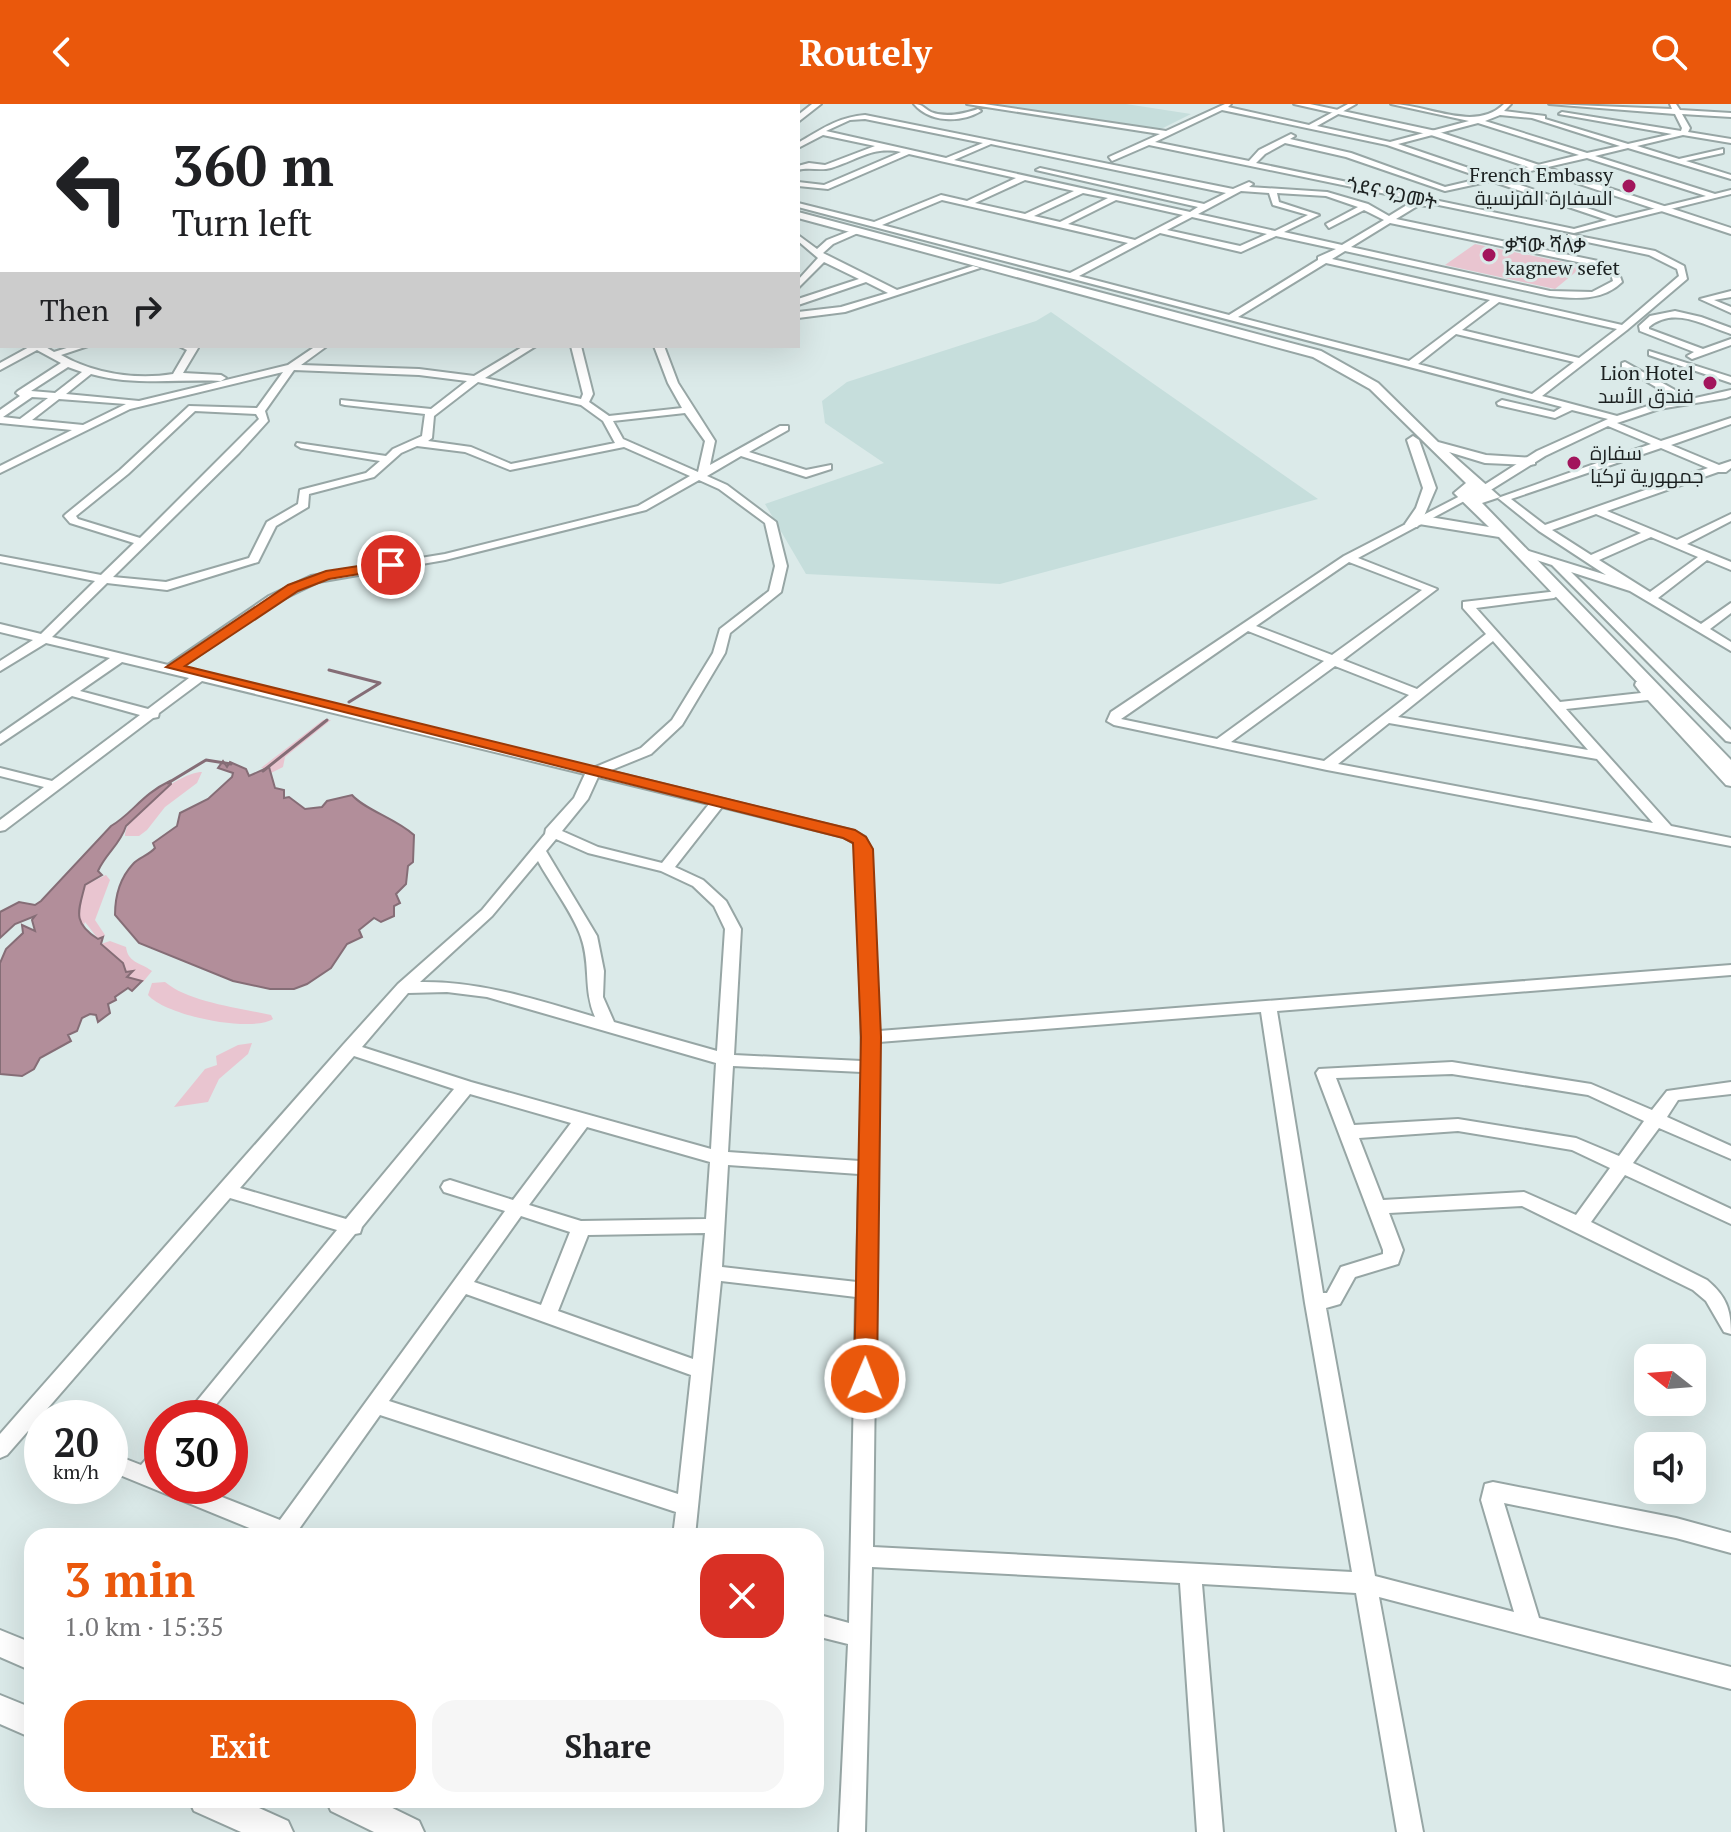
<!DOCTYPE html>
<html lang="en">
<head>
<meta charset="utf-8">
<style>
  body { margin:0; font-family:"PT Serif",Cairo,"Noto Sans Ethiopic",serif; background:#f6f6f6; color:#202124; height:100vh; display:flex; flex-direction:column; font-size:30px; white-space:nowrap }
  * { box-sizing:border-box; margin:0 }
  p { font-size:26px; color:#757577 }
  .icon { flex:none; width:44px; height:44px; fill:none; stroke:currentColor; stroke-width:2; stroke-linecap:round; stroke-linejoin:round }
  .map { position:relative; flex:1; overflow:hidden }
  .sheet { position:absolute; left:24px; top:1424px; width:800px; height:280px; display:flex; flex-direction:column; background:#fff; border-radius:24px; box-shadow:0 8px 32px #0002 }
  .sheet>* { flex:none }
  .banner { position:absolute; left:0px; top:0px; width:800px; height:244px; box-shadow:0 8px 32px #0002; background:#fff; color:#202124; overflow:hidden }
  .needle { width:52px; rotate:287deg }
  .controls { position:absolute; left:1634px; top:1240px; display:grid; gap:16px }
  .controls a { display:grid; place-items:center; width:72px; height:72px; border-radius:16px; background:#fff; box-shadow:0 8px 32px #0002; font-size:40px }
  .speed { position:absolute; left:24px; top:1296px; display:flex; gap:16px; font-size:40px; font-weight:700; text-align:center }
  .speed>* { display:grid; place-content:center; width:104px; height:104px; border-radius:50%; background:#fff; box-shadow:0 8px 32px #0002; line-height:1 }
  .speed small { font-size:20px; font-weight:400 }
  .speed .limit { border:12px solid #d22; background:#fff; color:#111 }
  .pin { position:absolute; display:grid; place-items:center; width:68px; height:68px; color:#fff; margin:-34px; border:4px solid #fff; border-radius:50%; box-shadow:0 2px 8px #0007 }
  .me { position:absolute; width:88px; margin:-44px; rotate:1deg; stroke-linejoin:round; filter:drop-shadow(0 0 6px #0008) }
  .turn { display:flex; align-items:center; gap:28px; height:168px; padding:0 40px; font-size:36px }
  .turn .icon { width:104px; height:104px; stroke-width:2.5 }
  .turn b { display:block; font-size:56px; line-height:68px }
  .then { display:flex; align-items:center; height:76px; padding:0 40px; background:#0003; gap:16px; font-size:30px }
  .round { display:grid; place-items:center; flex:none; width:84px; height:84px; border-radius:24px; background:#f6f6f6 }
  .overview { display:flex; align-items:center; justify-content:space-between; height:136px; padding:0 40px }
  h1 { font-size:48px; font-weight:700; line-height:60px; color:#ea580c }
  .action { display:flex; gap:16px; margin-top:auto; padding:16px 40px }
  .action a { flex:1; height:92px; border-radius:24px; background:#ea580c; color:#fff; font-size:32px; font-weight:700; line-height:92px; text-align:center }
  .action a+a { background:#f6f6f6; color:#202124 }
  header { display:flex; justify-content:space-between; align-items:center; height:104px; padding:0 40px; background:#ea580c; color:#fff; font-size:36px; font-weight:700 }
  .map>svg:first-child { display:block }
  .built { fill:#c6dedc }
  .green { fill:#e9c5d0 }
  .water { fill:#b28e9a; stroke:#856d76; stroke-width:2 }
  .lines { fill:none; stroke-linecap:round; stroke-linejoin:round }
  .stream { stroke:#856d76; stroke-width:3 }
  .minor-casing { stroke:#97a6a5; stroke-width:4 }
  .major-casing { stroke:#97a6a5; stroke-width:4 }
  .minor { fill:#fff; fill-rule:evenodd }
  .major { fill:#fff; fill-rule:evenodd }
  .route { fill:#ea580c; stroke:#983908; stroke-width:2 }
  .poi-dot { fill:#a2155c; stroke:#dbeae9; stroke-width:3 }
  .labels { text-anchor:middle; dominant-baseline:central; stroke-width:6; stroke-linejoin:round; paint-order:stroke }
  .far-poi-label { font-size:20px; fill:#1c2121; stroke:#dbeae9; text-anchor:end }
  .far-street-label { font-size:20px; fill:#1c2121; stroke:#dbeae9 }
</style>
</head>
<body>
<header><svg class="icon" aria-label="back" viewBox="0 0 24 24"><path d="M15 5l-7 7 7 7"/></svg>Routely<svg class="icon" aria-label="search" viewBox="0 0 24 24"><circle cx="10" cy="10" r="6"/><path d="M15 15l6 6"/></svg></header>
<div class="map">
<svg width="1731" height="1728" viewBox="0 0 1731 1728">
  <rect width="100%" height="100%" fill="#dbeae9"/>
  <path class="built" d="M992,0H1126L1191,10L1161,25Z
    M1051,208L1318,395L1000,480L806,470L765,400L884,359L825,319L822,297L847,278L1036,217Z"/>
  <path class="green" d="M1475,140L1583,162L1555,185L1445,161Z
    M323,616H331L285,653L283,663L271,669V665L261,664Z
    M202,668L197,679L165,703L147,726L139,732H125C126,708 180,668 202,668Z
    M106,771L110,776L95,816L105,831L99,836L85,818L83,824L76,806L85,781Z
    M110,837L126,843C128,859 140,858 152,867L143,878L127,873L131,868H126L120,856L101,840Z
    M165,878C189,898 235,903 271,911L273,915C252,929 166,912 148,891L152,879Z
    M252,939L248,950L219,975L208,998L174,1003L205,965L217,961L216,952L238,941Z"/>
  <path class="water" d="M223,657L227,663L230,658L246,665L249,672L269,663L275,684L284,686V694L289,693L305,705L322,703L327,697L352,691C365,706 395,714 414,731L413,758L408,762L406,780L396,790L400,799L394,802V812L381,818L374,814L359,826L362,833L347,840L331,864L307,880L294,885H270L233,877L139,839L115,811C115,791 120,774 133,760C139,753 148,752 155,744L153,739L177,722L180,709L208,695L232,673L233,669L218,664Z
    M170,677L171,680L126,722C120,741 106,749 98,767L102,771L85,781C79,806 71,818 98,835L103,833L101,840L123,859L126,868L133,867L127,873L142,877L132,887L128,884L115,893L116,896L108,900L110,909L98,918L96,911L90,910L82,914L77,927L68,931L71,937L40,954L34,965L22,972L0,970V859L6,845L23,829L22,821L35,827L32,816L35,812L15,820L0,834V808L19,798L35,801L41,797L111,722C132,710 142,690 170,677Z"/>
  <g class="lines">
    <path class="stream" d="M329,566L380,579L349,598
      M263,667L327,616
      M168,679L206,656L231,660"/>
    <defs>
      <path id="minor" d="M914,0C923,0 923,4 931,8C946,14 963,10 978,5L981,7C961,19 930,19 914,0Z
        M967,0H984L1166,27L1225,0H1231L1228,3L1309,21L1348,0H1356L1317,22L1390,38L1469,17L1391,0C1427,0 1475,29 1504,0H1511L1504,7L1545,12V15L1628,40L1672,30L1559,10L1562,8L1681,27L1682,24L1675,10L1549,0L1672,5L1670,0H1676L1680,6L1731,9V13L1682,10L1690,24L1688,28L1731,35V39L1683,31L1637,42L1679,55L1723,45V49L1686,57L1731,71V75L1628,44L1595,52L1715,90L1731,86V90L1574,129L1429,99L1426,102L1419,101L1396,115L1598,157L1618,167L1622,178C1603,197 1575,195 1550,192L1345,147L1332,155L1622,221L1679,172L1677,165L1649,151L1568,134V130L1655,147L1684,162L1687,175L1627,226L1542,292L1617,312L1654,300L1678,296L1622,263V259L1625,258L1691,295L1731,286V292L1726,294L1659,305L1617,319L1661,337L1731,314V320L1671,341L1719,361L1731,357V364L1726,368H1718L1607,407L1677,436L1731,410V417L1687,440L1731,458V466L1707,456L1658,494L1701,520L1731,499V509L1710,525L1731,538V547L1630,487L1571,468L1731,626V638L1726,637L1552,461L1515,449V445L1519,444L1606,471L1539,427L1498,394L1651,340L1608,322L1545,352L1489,387H1481V383L1537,347L1608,315L1572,306L1555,314L1498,301L1497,299L1502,296L1554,308L1562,303L798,103V99L874,118L941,91L967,97L1016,74L909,50L828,85L798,82V78L824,81L901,48C872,42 858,56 831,64C820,67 809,63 798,66V62L809,59L825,61L875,42L823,31L798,44V39C820,26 838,13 865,11L1233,85L1249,78L1253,80L1249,83L1327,88L1368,100L1389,112L1415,96L1149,41L1112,57L1109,53L1160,30ZM1222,6L1387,41L1483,74L1445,83L1351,49L1290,35L1295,32L1291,30L1259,46L1249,57L1155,38ZM1500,11L1532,14L1620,42L1587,49L1485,17ZM865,15L983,39L946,54L826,27L850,16ZM1478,19L1579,51L1492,72L1398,40ZM1285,39L1346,53L1445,87L1491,77L1607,116L1574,125L1256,59L1265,50ZM991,40L1226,89L1204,100L1040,64L1036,66L1198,103L1190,108L954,56ZM1587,54L1706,92L1616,114L1500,74ZM1025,76L1074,87L1025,110L975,99ZM1241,87L1269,89L1273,101L1308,111L1275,127L1198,110ZM1083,89L1108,94L1060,118L1034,112ZM1277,89L1326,92L1358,103L1326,120L1329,124L1364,106L1384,116L1342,141L1284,128L1319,111L1279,98ZM942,96L1128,139L1070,169L882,121ZM1116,96L1183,111L1135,136L1068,120ZM1192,113L1267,130L1240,142L1167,126ZM1390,119L1592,161L1611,170L1613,177L1592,188L1550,187L1351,143ZM1160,129L1241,148L1276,132L1336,145L1318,153V156L1229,211L1079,172ZM1326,159L1490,196L1409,257L1238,213ZM1499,198L1617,225L1579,254L1462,226ZM1456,230L1574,258L1532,290L1418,260ZM1661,344L1708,364L1545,421L1511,395ZM1596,410L1641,429L1591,451L1552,426ZM1651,433L1698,453L1650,488L1599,456Z
        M0,19H2L0,24Z
        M0,34H2L0,39Z
        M0,47H2V51H0Z
        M855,125L858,129L833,140L823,149L897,186L973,162L980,164L845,208L798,214V208L841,203L888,189L866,178L798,201V195L859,175L824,158L798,184V176L818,154L798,137V131L817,145L827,136Z
        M2,154V160L0,161V155Z
        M1731,187V193L1714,196L1731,203V209L1700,195Z
        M0,207L2,208V215L0,214Z
        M1675,207L1701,213L1731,224V230C1704,221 1674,202 1649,223V225L1703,245L1731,235V241L1692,255L1687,252L1694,248L1640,227L1639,222L1650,212Z
        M2,222V228L0,229V223Z
        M31,242H44L54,248L73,242H88L61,251C94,270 137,276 173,270L187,246L179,242H196L198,244L183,269L221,271L226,274L221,277C177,275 134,282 91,270L66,290L139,297L288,261L316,242H327L301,261L419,265L474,272L524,242H536L485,274L581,295L583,290L571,242H581L593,290L589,298L609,312L682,304L668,279L654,242H664L678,279L715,337L710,361L780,322H788V326L749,348L806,366L831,361V365L806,373L741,352L707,372L727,381L776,418L787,462L781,488L730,529L725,549L682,621L651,650L609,667L854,727L865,733L871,745L879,927L1731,861V871L1277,907L1323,1189H1327L1341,1163L1383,1150V1146L1316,969L1319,965L1452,958L1591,980L1652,1006L1667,987L1731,978V990L1678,996L1667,1013L1731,1042V1055L1659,1024L1633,1059L1731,1105V1120L1625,1071L1591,1118L1707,1176C1726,1192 1731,1205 1731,1230L1724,1228L1706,1197L1693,1186L1522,1102L1389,1109L1403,1146L1398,1160L1355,1173L1340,1200L1326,1204L1375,1472L1514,1508L1481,1396L1485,1380L1493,1378L1676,1414L1731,1429V1449L1676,1434L1504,1399L1539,1514L1731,1563V1585L1379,1493L1423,1728H1397L1356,1489L1202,1480L1223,1728H1197L1180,1479L872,1463L865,1728H839L848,1540L816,1532V1510L849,1519L856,1193L721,1177L695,1432H673L676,1408L380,1311L299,1425L302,1432H269L110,1367V1349L141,1361L155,1345L162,1342V1382H194L280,1416L505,1107L444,1088L441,1083L444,1078L450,1076L513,1096L571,1019L470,990L362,1123L360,1129L355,1130L205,1314H183L337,1126L230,1094L41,1312L42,1337L35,1334L28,1327L7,1351L0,1354V1330L21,1306L343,941L398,880L482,806L545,730L546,725L574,694L585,670L202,577L159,609L158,613L153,614L5,726L0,727V716L44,683L0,672V664L52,677L140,611L72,592L0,640V630L110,554L46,539L0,567V557L33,536L0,528V520L41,530L95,477L0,458V452L101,471L134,439L70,419L64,412L66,410L120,366L189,302L257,304L283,268L130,305L0,369V362L72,326L0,319V306L20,292L16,289L18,287L61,259L37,246L0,266V259ZM68,263L82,268L55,289L31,287ZM294,266L419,271L467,277L431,305L341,296V300L345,301L425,310L422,332L393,345L386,352L297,339L296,341L301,344L380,357L366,369L300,386L298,400L267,418L249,454L166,478L113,473L239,349L268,317L265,307ZM478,278L581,301L603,317L615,339L511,360L471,343L428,337L432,334L434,312ZM32,293L48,294L20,315L3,313ZM59,295L126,300L83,321L32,316ZM195,307L256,310L259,315L140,434L78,415L76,412L128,370ZM685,309L705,337L698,368L623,335L613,317ZM417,342L465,348L510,366L624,343L690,372L638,402L445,450L311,472L269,492L168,561L52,533L107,479L167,486L258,458L276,422L308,403L309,390L374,373L401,349ZM699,376L719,385L765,419L775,462L769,487L720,525L713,549L672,616L641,644L593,664L180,564L277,498L318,478L445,456L646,406ZM122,558L189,574L148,605L80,587ZM598,673L709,700L662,759L598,743L562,727L588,695ZM722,703L844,733L854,739L857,745L862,957L734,951L741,825L726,797L703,776L675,763ZM556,735L588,749L661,767L693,782L714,802L725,825L717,947L614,918L603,893L604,867L597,832L546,747ZM538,757C550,779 574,811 581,833C591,861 583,885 595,913C537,896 481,877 420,878L492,812ZM447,888L487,893L716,959L711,1045L471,978L362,943L408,889ZM1261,908L1305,1199L1352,1468L873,1443L879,938ZM354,952L454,985L346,1115L240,1084ZM733,962L862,968L860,1057L728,1048ZM1452,970L1588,991L1644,1017L1619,1052L1576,1034L1458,1015L1354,1021L1336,974ZM587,1023L710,1058L706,1115L581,1117L529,1101ZM1458,1027L1572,1046L1610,1064L1576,1111L1524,1088L1383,1096L1359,1034ZM728,1061L859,1070L857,1178L722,1163ZM521,1112L570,1128L541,1201L474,1178ZM705,1129L693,1255L558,1207L588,1131ZM466,1190L691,1271L678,1390L389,1297Z
        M1649,247L1731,273V279L1649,251Z
        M1464,390L1468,391V395L1358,454L1437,485L1343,556L1417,585L1486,530L1463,504V498L1558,487L1560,490L1554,494L1476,504L1560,598L1641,589L1635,581L1636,578H1646L1731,670V682L1726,681L1648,596L1566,605L1671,722L1731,734V742L1327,666L1114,621L1107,617L1111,608L1344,452ZM1349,458L1422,486L1332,551L1256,522ZM1248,527L1324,557L1217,635L1121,615ZM1493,537L1588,646L1398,613ZM1335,562L1409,591L1324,657L1231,638ZM1389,619L1597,655L1653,719L1338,660Z"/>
      <path id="major" d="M812,0H821L798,18V11Z
        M1294,0H1310L1436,27L1731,124V130L1431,31Z
        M798,108L1321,247L1378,279L1438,338L1486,351L1535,354V360L1530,361L1485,359L1449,348L1500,393L1482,399L1731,656V671L1725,670L1499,433L1419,420L1417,423H1407L1405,420L1416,404L1423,384L1407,336L1413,332L1419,336L1436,384L1424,412L1489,423L1454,389L1466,379L1370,285L1313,253L798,114Z
        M0,1526L32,1539V1567L0,1553Z
        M0,1591L32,1604V1634L0,1620Z
        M189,1696H241L288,1717L293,1728H241L194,1707Z
        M326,1696H376L419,1717L424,1728H374L331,1707Z"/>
    </defs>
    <use href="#minor" class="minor-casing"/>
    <use href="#major" class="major-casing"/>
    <use href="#minor" class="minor"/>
    <use href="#major" class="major"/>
  </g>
  <path class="route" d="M391,457L396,458V464L329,475L298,487L185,562L855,726L866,733L873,745L881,933L877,1275L873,1282H857L854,1275L861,933L853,739L843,734L166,563L288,481L326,467Z"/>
  <g class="poi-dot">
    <circle cx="1629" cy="82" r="8"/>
    <circle cx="1489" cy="151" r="8"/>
    <circle cx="1710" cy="279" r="8"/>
    <circle cx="1574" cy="359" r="8"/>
  </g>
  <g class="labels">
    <g class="far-poi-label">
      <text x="1613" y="70">French Embassy<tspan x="1613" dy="23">السفارة الفرنسية</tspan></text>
      <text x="1505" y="140" text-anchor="start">ቃኘው ሻለቃ<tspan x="1505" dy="23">kagnew sefet</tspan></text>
      <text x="1694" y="268">Lion Hotel<tspan x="1694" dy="23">فندق الأسد</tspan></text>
      <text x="1590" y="348" text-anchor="start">سفارة<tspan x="1590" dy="23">جمهورية تركيا</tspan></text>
    </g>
    <g class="far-street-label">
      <text transform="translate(1392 89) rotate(12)">ጎደና ዓጋመት</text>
    </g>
  </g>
</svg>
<div class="controls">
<a><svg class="needle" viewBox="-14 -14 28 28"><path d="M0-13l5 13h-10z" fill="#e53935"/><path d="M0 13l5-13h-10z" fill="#757577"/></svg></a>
<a><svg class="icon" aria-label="sound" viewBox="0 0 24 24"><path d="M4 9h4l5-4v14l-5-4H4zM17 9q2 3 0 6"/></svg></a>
</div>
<div class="speed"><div>20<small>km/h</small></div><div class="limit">30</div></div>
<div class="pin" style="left:391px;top:461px;background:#d93025"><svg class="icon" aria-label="arrive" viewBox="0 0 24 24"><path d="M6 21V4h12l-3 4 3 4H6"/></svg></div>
<svg class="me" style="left:865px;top:1275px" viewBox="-20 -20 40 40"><circle r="17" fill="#ea580c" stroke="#fff" stroke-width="3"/><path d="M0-11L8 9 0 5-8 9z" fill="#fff"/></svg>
<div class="banner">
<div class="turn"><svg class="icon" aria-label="left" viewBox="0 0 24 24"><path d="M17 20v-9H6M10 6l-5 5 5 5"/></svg><div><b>360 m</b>Turn left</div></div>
<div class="then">Then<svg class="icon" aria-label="right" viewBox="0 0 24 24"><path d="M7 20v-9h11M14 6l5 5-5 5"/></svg></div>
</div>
<section class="sheet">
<div class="overview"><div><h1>3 min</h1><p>1.0 km · 15:35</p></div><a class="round" style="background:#d93025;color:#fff"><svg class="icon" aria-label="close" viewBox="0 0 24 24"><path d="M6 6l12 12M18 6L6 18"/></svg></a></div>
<div class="action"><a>Exit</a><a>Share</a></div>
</section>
</div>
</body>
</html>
